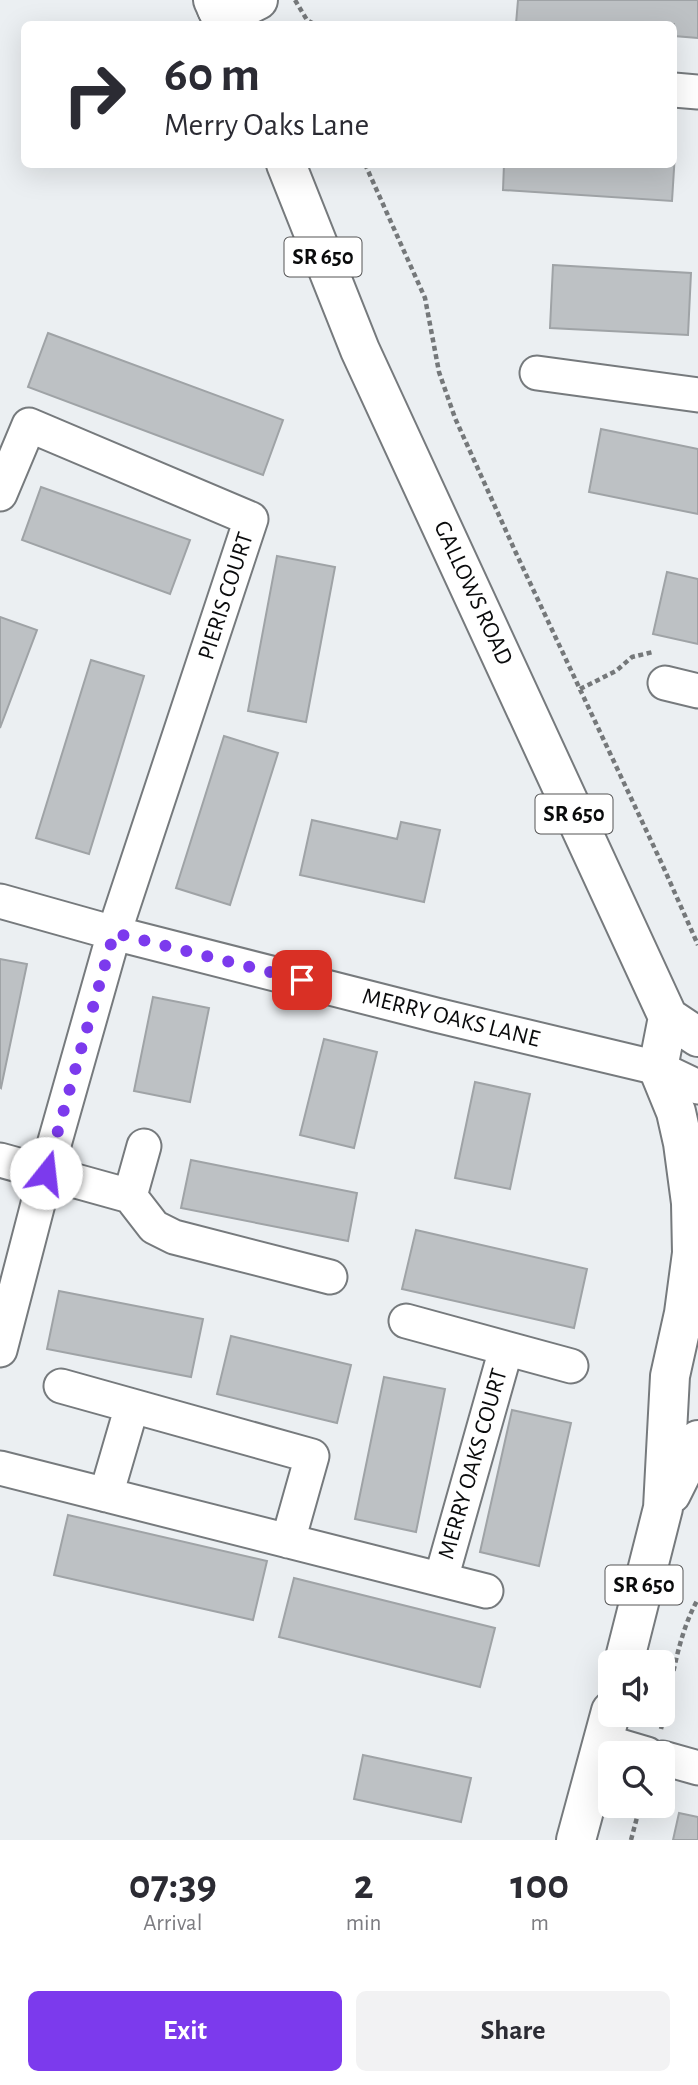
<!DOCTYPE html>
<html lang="en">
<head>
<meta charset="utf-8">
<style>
  body { margin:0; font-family:"Alegreya Sans",sans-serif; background:#f2f2f3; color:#2b2b33; height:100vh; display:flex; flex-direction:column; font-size:26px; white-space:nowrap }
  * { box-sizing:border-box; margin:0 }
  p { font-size:23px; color:#7c7c81 }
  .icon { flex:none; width:38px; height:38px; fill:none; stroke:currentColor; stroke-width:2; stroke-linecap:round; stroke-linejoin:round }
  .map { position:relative; height:1840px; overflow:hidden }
  .side { display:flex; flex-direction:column; background:#fff; flex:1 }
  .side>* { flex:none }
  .guide { position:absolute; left:21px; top:21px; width:656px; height:147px; border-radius:10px; box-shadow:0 7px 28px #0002; background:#fff; color:#2b2b33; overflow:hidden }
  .fabs { position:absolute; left:598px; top:1650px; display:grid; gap:14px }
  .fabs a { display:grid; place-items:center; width:77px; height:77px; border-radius:10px; background:#fff; box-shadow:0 7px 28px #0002; font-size:35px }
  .pin { position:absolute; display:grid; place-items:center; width:60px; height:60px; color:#fff; margin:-30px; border-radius:14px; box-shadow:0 4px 10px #0006 }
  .me { position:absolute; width:77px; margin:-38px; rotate:16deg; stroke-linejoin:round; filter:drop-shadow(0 0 5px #0008) }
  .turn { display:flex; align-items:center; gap:24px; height:147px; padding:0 28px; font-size:32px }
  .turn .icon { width:91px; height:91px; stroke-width:2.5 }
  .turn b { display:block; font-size:49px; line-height:60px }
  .eta { display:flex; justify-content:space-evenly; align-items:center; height:119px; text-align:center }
  .eta b { font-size:42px; font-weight:700; line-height:49px }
  .cta { display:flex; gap:14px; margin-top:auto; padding:14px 28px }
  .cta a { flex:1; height:80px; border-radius:10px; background:#7c3aed; color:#fff; font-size:28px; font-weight:700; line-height:80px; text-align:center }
  .cta a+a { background:#f2f2f3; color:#2b2b33 }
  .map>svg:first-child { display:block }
  .building { fill:#bdc1c4; stroke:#9fa3a6; stroke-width:2 }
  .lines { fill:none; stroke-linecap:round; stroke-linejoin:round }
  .street-casing { stroke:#767a7d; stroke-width:37 }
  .secondary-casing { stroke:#767a7d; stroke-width:42 }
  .primary-casing { stroke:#767a7d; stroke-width:42 }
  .path { stroke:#75787a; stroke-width:4.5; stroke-dasharray:5 3.5; stroke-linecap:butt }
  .street { stroke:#fff; stroke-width:33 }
  .secondary { stroke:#fff; stroke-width:38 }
  .primary { stroke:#fff; stroke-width:38 }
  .route { stroke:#7c3aed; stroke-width:12; stroke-dasharray:0 21.6 }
  .labels { text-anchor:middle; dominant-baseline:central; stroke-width:5; stroke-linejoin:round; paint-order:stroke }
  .shield { fill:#fff; stroke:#545455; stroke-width:2 }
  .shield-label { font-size:23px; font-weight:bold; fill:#0a0b0c }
  .street-label { font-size:24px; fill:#0a0b0c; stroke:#fff }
</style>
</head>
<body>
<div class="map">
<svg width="698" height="1840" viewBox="0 0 698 1840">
  <rect width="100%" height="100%" fill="#ebeff2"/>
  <path class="building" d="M518,0H698V38L674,36V24H516Z
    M674,136L676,137L672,201L503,190L504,164H674Z
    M553,265L691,273L688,335L550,328Z
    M48,333L283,420L263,475L28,387Z
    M601,429L698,449V514L589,492Z
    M41,487L190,540L170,594L22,540Z
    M277,556L335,567L306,722L248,711Z
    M667,572L698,579V644L653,634Z
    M0,617L37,630L0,728Z
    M91,660L144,676L89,854L36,838Z
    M224,736L278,753L230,905L176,888Z
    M312,820L397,839L401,822L440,830L424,902L300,875Z
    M0,959L27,964L1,1088L0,1087Z
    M153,997L209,1008L190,1102L134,1091Z
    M324,1039L377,1052L354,1148L300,1135Z
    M475,1082L530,1094L510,1189L455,1178Z
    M191,1160L357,1193L348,1241L181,1208Z
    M416,1230L587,1269L574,1328L402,1289Z
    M59,1291L203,1319L191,1377L47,1349Z
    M231,1336L351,1365L337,1423L217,1394Z
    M384,1377L445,1389L416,1532L355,1519Z
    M512,1410L571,1423L539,1566L480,1552Z
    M68,1515L267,1561L253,1620L54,1575Z
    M294,1578L495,1628L480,1687L279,1637Z
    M363,1755L471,1778L461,1822L354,1799Z
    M679,1813L698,1817V1840H673Z"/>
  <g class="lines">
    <defs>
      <path id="street" d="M674,90L698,92
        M537,373L698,395
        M0,494L29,425L251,519L114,933L46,1173L0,1350
        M665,683L698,691
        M0,901L114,933L436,1015L658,1068L698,1087
        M0,1160L130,1196L154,1227L174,1237L330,1277
        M130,1196L144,1146
        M406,1321L571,1366
        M61,1386L312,1456L288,1541
        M0,1468L486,1591
        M106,1495L132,1406
        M441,1579L506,1349
        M603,1741L647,1754
        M663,1758L698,1768"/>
      <path id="secondary" d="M217,9L246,6L258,0"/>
      <path id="primary" d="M213,0L224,24
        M286,164L360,350L668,1017L698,1037
        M671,1494L698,1440
        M624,1662L663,1508L670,1376L684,1313L692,1253L691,1203L683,1143L676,1112L658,1068L668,1017
        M576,1840L611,1711"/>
    </defs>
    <use href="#street" class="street-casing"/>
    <use href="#secondary" class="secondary-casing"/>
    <use href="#primary" class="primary-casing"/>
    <path class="path" d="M295,0L307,20L314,24
      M365,164L425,298L439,372L455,418L516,553L662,864L698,945
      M580,689L616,671L632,657L653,652
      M661,1729C672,1686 676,1638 698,1599
      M631,1840L640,1806"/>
    <use href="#street" class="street"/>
    <use href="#secondary" class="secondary"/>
    <use href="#primary" class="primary"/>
  </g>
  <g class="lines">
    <path class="route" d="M46,1173L114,933L302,980"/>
  </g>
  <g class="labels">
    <g class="shield">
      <rect x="284.5" y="237.5" width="77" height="39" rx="5"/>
      <rect x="535.5" y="794.5" width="77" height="39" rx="5"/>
      <rect x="605.5" y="1565.5" width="77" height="39" rx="5"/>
    </g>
    <g class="shield-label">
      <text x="323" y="257">SR 650</text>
      <text x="574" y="814">SR 650</text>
      <text x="644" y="1585">SR 650</text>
    </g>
    <g class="street-label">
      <text transform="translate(473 593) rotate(65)">GALLOWS ROAD</text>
      <text transform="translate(226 596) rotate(-72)">PIERIS COURT</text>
      <text transform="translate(451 1018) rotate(14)">MERRY OAKS LANE</text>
      <text transform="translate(473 1464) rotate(-74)">MERRY OAKS COURT</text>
    </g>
  </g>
</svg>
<div class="fabs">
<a><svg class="icon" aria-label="sound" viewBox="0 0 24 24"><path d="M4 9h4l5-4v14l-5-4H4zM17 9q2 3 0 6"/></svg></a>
<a><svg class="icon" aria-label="search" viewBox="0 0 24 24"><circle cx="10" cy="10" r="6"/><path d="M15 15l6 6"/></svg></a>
</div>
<div class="pin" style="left:302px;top:980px;background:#d93025"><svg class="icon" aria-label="arrive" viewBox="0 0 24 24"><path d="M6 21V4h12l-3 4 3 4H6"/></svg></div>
<svg class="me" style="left:46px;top:1173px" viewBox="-20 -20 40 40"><circle r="19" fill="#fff"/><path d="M0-13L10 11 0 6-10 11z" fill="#7c3aed"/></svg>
<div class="guide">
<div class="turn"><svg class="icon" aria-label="right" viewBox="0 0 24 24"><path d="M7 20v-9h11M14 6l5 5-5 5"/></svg><div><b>60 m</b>Merry Oaks Lane</div></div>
</div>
</div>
<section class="side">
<div class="eta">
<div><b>07:39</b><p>Arrival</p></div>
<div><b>2</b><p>min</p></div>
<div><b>100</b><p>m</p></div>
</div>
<div class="cta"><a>Exit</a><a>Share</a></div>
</section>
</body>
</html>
